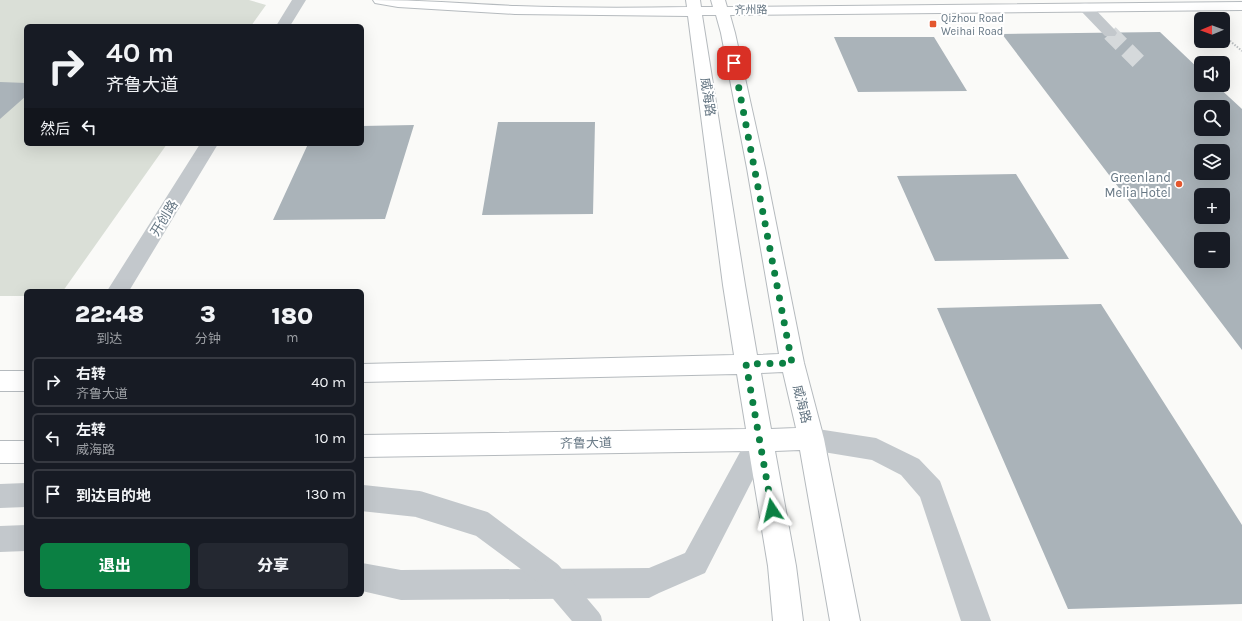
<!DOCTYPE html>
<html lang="zh">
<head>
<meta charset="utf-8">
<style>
  body { margin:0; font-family:Karla,"Noto Sans SC",sans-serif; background:#242831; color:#f1f3f6; height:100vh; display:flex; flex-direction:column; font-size:15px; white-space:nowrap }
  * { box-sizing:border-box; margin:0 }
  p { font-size:13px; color:#9ea1a6 }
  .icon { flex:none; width:22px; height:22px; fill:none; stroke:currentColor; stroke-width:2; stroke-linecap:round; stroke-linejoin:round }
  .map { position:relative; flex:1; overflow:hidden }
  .side { position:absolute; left:24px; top:289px; width:340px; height:308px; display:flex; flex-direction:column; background:#171b24; border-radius:6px; box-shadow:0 4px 16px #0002 }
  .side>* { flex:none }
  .top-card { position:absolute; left:24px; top:24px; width:340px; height:122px; border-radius:6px; box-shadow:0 4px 16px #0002; background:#171b24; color:#f1f3f6; overflow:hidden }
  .needle { width:26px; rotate:269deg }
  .tools { position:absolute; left:1194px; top:12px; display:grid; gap:8px }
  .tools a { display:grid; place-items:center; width:36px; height:36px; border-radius:6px; background:#171b24; box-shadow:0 4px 16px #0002; font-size:20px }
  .pin { position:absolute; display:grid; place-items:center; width:34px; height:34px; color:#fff; margin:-17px; border-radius:8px; box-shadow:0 2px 6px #0006 }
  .me { position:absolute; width:44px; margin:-22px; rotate:350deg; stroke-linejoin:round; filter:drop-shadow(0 0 3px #0008) }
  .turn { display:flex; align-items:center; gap:14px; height:84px; padding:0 16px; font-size:18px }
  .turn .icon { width:52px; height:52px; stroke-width:2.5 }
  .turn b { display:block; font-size:28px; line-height:34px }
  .then { display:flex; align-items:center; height:38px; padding:0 16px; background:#0003; gap:8px; font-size:15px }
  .eta { display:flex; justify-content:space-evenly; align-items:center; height:68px; text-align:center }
  .eta b { font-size:24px; font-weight:800; line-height:28px }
  .button { display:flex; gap:8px; margin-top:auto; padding:8px 16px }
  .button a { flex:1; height:46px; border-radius:6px; background:#0b8043; color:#fff; font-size:16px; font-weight:800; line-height:46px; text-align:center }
  .button a+a { background:#242831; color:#f1f3f6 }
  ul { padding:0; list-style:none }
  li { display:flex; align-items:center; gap:12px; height:50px; margin:0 8px 6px; padding:0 8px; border:2px solid #363941; border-radius:6px }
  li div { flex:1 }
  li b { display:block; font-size:15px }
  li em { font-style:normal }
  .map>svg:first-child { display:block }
  .green { fill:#dadfd7 }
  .building { fill:#aab3b9; fill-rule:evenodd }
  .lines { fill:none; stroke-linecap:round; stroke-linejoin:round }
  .minor-tunnel { stroke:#d5d9db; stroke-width:16; stroke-dasharray:16 8; stroke-linecap:butt }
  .major-casing { stroke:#b5babe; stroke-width:2 }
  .path { stroke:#bbbfc2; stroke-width:2; stroke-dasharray:1.5 1.5; stroke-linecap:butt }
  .minor { fill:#c3c8cc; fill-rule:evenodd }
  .major { fill:#fff; fill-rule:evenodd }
  .minor-bridge { stroke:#c3c8cc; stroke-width:26 }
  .route { stroke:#0b8043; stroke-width:7; stroke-dasharray:0 12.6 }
  .poi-dot { fill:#e4572e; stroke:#fff; stroke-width:1.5 }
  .labels { text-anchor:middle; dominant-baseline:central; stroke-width:4; stroke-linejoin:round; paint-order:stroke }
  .far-street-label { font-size:11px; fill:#657683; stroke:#fff }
  .far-poi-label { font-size:11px; fill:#657683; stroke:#fff; text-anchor:start }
  .street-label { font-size:13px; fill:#657683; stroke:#fff }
  .poi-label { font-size:13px; fill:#657683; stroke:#fff; text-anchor:end }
</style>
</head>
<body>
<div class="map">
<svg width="1242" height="621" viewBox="0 0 1242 621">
  <rect width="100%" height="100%" fill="#fafaf8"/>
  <path class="green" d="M0,0H249L266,5L251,26H26V144H167L63,291H26V296H0Z"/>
  <path class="building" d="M1160,32L1201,71V85H1216L1242,109V350L1002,34ZM1201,107H1223V129H1201ZM1201,151H1223V173H1201ZM1201,195H1223V217H1201ZM1201,239H1223V261H1201Z
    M834,37H934L967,91L858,92Z
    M0,82L26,83V96L0,119Z
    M498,122H595L593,214L482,215Z
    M414,125L385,219L273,220L308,144H362V126Z
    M1016,174L1069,259L935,261L897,176Z
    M1101,304L1242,525V604L1068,609L937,308Z"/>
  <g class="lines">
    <path class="minor-tunnel" d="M1110,33L1139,62"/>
    <defs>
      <path id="major" d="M373,0C421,0 469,4 516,6C573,8 630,8 687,7L686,0H700L701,7H713L711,0H725L727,7L1242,2V10L730,15L735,33L765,168L804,363L824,439L860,621H830L800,450L775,451L796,566L803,621H773L768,566L749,451L362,457V435L746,429L737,374L362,382V364L734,355L723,285L688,16L515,14L398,7L375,3ZM702,15H716L721,33L747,168L779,354L757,355L745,285ZM783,372L796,428L771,429L761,373Z
        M0,371H26V391H0Z
        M0,441H26V463H0Z"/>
    </defs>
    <use href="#major" class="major-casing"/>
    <path class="path" d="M1223,35L1242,51"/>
    <path class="minor" d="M292,0H306L290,26H276Z
      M1085,3L1090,4L1115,30L1117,33L1115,36H1105L1080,10L1078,7L1080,4Z
      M200,144H218L129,291H107Z
      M811,428L876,438L919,459L940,481L991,621H961L920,497L901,475L872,460L811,450L802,447L798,439L802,431Z
      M760,429L769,432L773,440L705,573L659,593L649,598L401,600L362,591V563L401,570L649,568L685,553L751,432Z
      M26,483V507L0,508V484Z
      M26,525V551L0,552V526Z"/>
    <use href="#major" class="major"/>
    <path class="minor-bridge" d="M362,498L418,504L482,524L549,574L589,621"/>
  </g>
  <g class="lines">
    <path class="route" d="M734,63L792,363L746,364L772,510"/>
  </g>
  <g class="poi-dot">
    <rect x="929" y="20" width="8" height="8" rx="2"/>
    <circle cx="1179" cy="184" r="4"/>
  </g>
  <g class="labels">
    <g class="far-street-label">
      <text transform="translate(751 10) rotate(-1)">齐州路</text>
    </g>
    <g class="far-poi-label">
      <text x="941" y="18">Qizhou Road<tspan x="941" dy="13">Weihai Road</tspan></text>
    </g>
    <g class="street-label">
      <text transform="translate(708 97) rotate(82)">威海路</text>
      <text transform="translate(164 218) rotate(-58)">开创路</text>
      <text transform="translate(802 404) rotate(76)">威海路</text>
      <text transform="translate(586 443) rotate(-1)">齐鲁大道</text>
    </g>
    <g class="poi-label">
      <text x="1171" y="177">Greenland<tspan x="1171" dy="15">Melia Hotel</tspan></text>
    </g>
  </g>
</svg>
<div class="tools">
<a><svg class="needle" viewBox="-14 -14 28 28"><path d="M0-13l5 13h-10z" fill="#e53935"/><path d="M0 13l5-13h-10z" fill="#9ea1a6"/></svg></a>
<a><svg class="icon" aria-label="sound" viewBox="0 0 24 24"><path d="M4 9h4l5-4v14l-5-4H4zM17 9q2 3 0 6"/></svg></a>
<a><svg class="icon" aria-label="search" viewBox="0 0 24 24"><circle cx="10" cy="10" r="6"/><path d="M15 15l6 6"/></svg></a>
<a><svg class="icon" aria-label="layers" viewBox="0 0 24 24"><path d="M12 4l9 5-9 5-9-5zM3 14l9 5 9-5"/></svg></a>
<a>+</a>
<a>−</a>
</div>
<div class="pin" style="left:734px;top:63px;background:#d93025"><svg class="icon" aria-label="arrive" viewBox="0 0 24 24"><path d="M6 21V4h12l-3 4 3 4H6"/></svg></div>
<svg class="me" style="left:772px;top:510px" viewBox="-20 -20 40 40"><path d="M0-17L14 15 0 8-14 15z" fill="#0b8043" stroke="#fff" stroke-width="4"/></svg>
<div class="top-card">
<div class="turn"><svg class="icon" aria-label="right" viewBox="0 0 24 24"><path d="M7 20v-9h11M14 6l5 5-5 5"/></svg><div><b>40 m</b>齐鲁大道</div></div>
<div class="then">然后<svg class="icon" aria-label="left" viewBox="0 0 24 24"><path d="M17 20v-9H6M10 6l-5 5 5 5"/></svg></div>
</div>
<section class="side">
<div class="eta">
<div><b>22:48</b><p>到达</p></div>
<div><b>3</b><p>分钟</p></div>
<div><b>180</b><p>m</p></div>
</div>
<ul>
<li><svg class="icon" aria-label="right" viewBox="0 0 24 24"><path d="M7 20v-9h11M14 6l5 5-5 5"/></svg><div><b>右转</b><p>齐鲁大道</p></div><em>40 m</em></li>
<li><svg class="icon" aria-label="left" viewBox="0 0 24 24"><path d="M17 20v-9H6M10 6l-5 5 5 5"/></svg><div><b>左转</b><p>威海路</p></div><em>10 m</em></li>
<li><svg class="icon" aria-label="arrive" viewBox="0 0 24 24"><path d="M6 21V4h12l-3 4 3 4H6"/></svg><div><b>到达目的地</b></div><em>130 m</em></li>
</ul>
<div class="button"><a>退出</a><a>分享</a></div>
</section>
</div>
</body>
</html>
